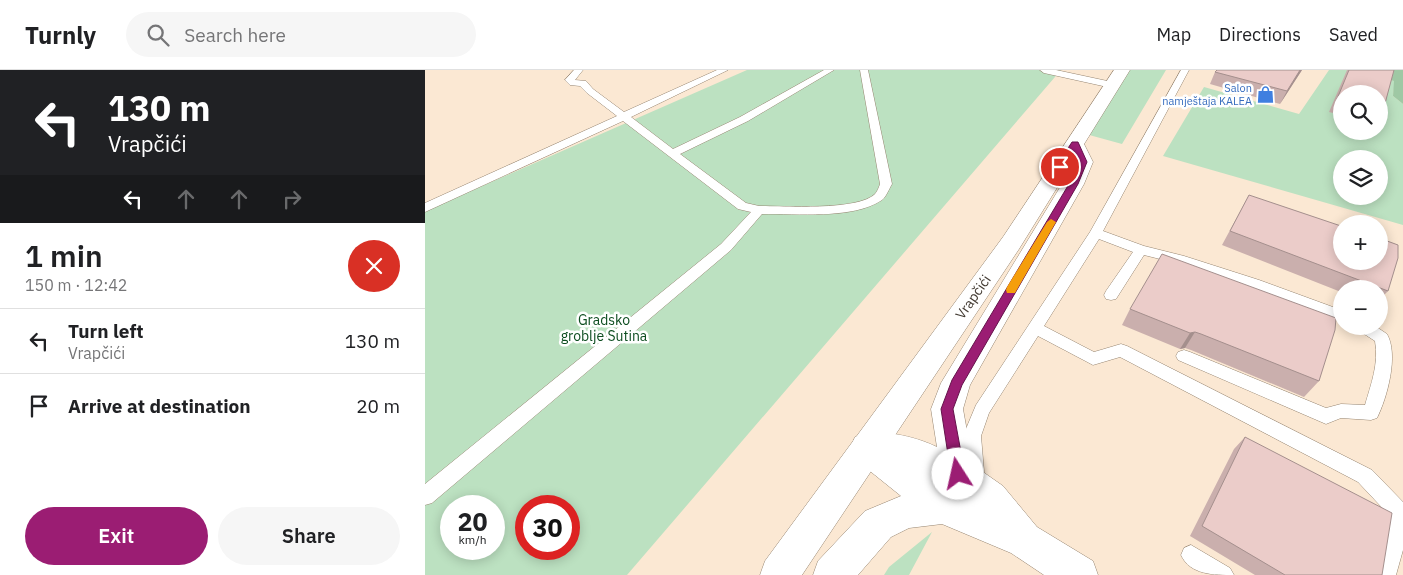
<!DOCTYPE html>
<html lang="en">
<head>
<meta charset="utf-8">
<style>
  body { margin:0; font-family:"IBM Plex Sans",sans-serif; background:#f6f6f6; color:#202124; height:100vh; display:flex; flex-direction:column; font-size:19px; white-space:nowrap }
  * { box-sizing:border-box; margin:0 }
  p { font-size:16px; color:#757577 }
  .icon { flex:none; width:28px; height:28px; fill:none; stroke:currentColor; stroke-width:2; stroke-linecap:round; stroke-linejoin:round }
  .map { position:relative; flex:1; overflow:hidden }
  .side { display:flex; flex-direction:column; background:#fff; width:425px }
  .side>* { flex:none }
  .banner { background:#202124; color:#fff; overflow:hidden }
  .controls { position:absolute; left:908px; top:15px; display:grid; gap:10px }
  .controls a { display:grid; place-items:center; width:55px; height:55px; border-radius:50%; background:#fff; box-shadow:0 2px 12px #0003; font-size:25px }
  .speed { position:absolute; left:15px; top:425px; display:flex; gap:10px; font-size:25px; font-weight:700; text-align:center }
  .speed>* { display:grid; place-content:center; width:65px; height:65px; border-radius:50%; background:#fff; box-shadow:0 2px 12px #0003; line-height:1 }
  .speed small { font-size:12px; font-weight:400 }
  .speed .limit { border:8px solid #d22; background:#fff; color:#111 }
  .pin { position:absolute; display:grid; place-items:center; width:42px; height:42px; color:#fff; margin:-21px; border:2px solid #fff; border-radius:50%; box-shadow:0 1px 5px #0007 }
  .me { position:absolute; width:55px; margin:-28px; rotate:350deg; stroke-linejoin:round; filter:drop-shadow(0 0 4px #0008) }
  .turn { display:flex; align-items:center; gap:18px; height:105px; padding:0 25px; font-size:22px }
  .turn .icon { width:65px; height:65px; stroke-width:2.5 }
  .turn b { display:block; font-size:35px; line-height:42px }
  .lanes { display:flex; align-items:center; height:48px; padding:0 25px; background:#0003; justify-content:center; gap:25px; direction:ltr }
  .lanes .off { opacity:.35 }
  .round { display:grid; place-items:center; flex:none; width:52px; height:52px; border-radius:26px; background:#f6f6f6 }
  .headline { display:flex; align-items:center; justify-content:space-between; height:85px; padding:0 25px }
  h1 { font-size:30px; font-weight:600; line-height:38px }
  .button { display:flex; gap:10px; margin-top:auto; padding:10px 25px }
  .button a { flex:1; height:58px; border-radius:30px; background:#9b1d73; color:#fff; font-size:20px; font-weight:600; line-height:58px; text-align:center }
  .button a+a { background:#f6f6f6; color:#202124 }
  ul { padding:0; list-style:none }
  li { display:flex; align-items:center; gap:15px; height:65px; padding:0 25px; border-top:1px solid #e0e0e0 }
  li div { flex:1 }
  li b { display:block; font-size:19px }
  li em { font-style:normal }
  header { display:flex; align-items:center; gap:30px; box-sizing:border-box; height:70px; padding:0 25px; background:#fff; border-bottom:1px solid #e0e0e0 }
  header strong { font-size:24px }
  nav { display:flex; gap:28px; margin-inline-start:auto; font-size:18px }
  .search { width:350px; height:45px; background:#f6f6f6; display:flex; align-items:center; gap:12px; box-sizing:border-box; padding:0 18px; border-radius:28px; color:#757577; font-size:19px }
  main { display:flex; flex:1; min-height:0 }
  .map>svg:first-child { display:block }
  .green { fill:#bce1c1; fill-rule:evenodd }
  .forest { fill:#9fc8a4 }
  .lines { fill:none; stroke-linecap:round; stroke-linejoin:round }
  .lane-casing { stroke:#968571; stroke-width:1 }
  .street-casing { stroke:#968571; stroke-width:1 }
  .primary-casing { stroke:#968571; stroke-width:1 }
  .lane { fill:#fff; fill-rule:evenodd }
  .street { fill:#fff; fill-rule:evenodd }
  .primary { fill:#fff; fill-rule:evenodd }
  .wall { fill:#caafad }
  .shaded-wall { fill:#a48f8d }
  .building { fill:#ebccc9; stroke:#a48f8d }
  .route { fill:#9b1d73; stroke:#65134b }
  .slow { fill:#f59e0b }
  .labels { text-anchor:middle; dominant-baseline:central; stroke-width:5; stroke-linejoin:round; paint-order:stroke }
  .far-shop-label { font-size:11px; fill:#366cbe; stroke:#fff; text-anchor:end }
  .street-label { font-size:14px; fill:#433b33; stroke:#fff }
  .park-label { font-size:14px; fill:#0d4d20; stroke:#fff }
</style>
</head>
<body>
<header>
<strong>Turnly</strong>
<div class="search"><svg class="icon" aria-label="search" viewBox="0 0 24 24"><circle cx="10" cy="10" r="6"/><path d="M15 15l6 6"/></svg>Search here</div>
<nav><a>Map</a><a>Directions</a><a>Saved</a></nav>
</header>
<main>
<section class="side">
<div class="banner">
<div class="turn"><svg class="icon" aria-label="left" viewBox="0 0 24 24"><path d="M17 20v-9H6M10 6l-5 5 5 5"/></svg><div><b>130 m</b>Vrapčići</div></div>
<div class="lanes"><svg class="icon" aria-label="left" viewBox="0 0 24 24"><path d="M17 20v-9H6M10 6l-5 5 5 5"/></svg><svg class="icon off" aria-label="ahead" viewBox="0 0 24 24"><path d="M12 20V5M6 11l6-6 6 6"/></svg><svg class="icon off" aria-label="ahead" viewBox="0 0 24 24"><path d="M12 20V5M6 11l6-6 6 6"/></svg><svg class="icon off" aria-label="right" viewBox="0 0 24 24"><path d="M7 20v-9h11M14 6l5 5-5 5"/></svg></div>
</div>
<div class="headline"><div><h1>1 min</h1><p>150 m · 12:42</p></div><a class="round" style="background:#d93025;color:#fff"><svg class="icon" aria-label="close" viewBox="0 0 24 24"><path d="M6 6l12 12M18 6L6 18"/></svg></a></div>
<ul>
<li><svg class="icon" aria-label="left" viewBox="0 0 24 24"><path d="M17 20v-9H6M10 6l-5 5 5 5"/></svg><div><b>Turn left</b><p>Vrapčići</p></div><em>130 m</em></li>
<li><svg class="icon" aria-label="arrive" viewBox="0 0 24 24"><path d="M6 21V4h12l-3 4 3 4H6"/></svg><div><b>Arrive at destination</b></div><em>20 m</em></li>
</ul>
<div class="button"><a>Exit</a><a>Share</a></div>
</section>
<div class="map">
<svg width="978" height="505" viewBox="0 0 978 505">
  <rect width="100%" height="100%" fill="#fbe8d3"/>
  <path class="green" d="M322,0H636L202,505H0V141ZM26,436H69V479H26ZM101,436H144V479H101Z
    M698,0H741L697,74L657,63Z
    M904,0H931L970,11L968,26L978,34V155L738,86L779,17L874,44ZM916,24H954V61H916ZM916,89H954V126H916Z
    M507,462L484,505H459L464,497Z"/>
  <path class="forest" d="M948,0H978V34L968,26L969,11L947,4Z"/>
  <g class="lines">
    <defs>
      <path id="lane" d="M149,0H158L150,10L161,11L168,19L199,42L292,0H303L206,47L248,79L315,47L399,0H409L323,51L255,84L321,133L334,136C358,136 433,141 450,124C452,122 454,117 455,114L435,0H443L467,114C464,119 461,127 457,130C427,150 372,143 337,144L306,180L7,433L0,435V414L296,174L326,142L313,139L198,51L0,142V133L192,46L162,23L155,16L145,15L140,10Z
        M615,0H631L687,12L692,15L687,18L619,3Z
        M756,0H764L678,161L719,176L759,186L834,210L916,240V251L751,193L719,185L691,229L686,230L681,229L679,225L681,221L708,182L674,169L619,256L669,282L696,274L702,276L947,400L978,432V480L971,505H949L960,472L964,445L933,412L695,287L668,295L613,266L564,343L556,366L560,414L558,420L551,423L544,420L542,414L538,366L551,335L665,162Z
        M931,256H950L962,264C974,285 962,328 952,348L946,350L916,348L901,354L753,290L751,286L753,282L759,280L765,282L901,338L916,334L940,335C946,314 954,294 950,271L933,260Z
        M766,475L805,498L809,505C789,505 765,505 756,485L759,478Z"/>
      <path id="street" d="M650,68L657,70L668,92L659,114L545,315L538,339L548,395L578,416L612,457L668,491L673,505H619L586,483L517,454L484,458L466,467L433,505H388L393,491L440,441L476,426L430,389L425,378L430,367C455,358 489,366 512,377L506,339L516,313L637,114L648,92L640,74L643,70Z"/>
      <path id="primary" d="M689,0H705L594,179L377,505H335L340,491L578,167Z"/>
    </defs>
    <use href="#lane" class="lane-casing"/>
    <use href="#street" class="street-casing"/>
    <use href="#primary" class="primary-casing"/>
    <use href="#lane" class="lane"/>
    <use href="#street" class="street"/>
    <use href="#primary" class="primary"/>
  </g>
  <path class="wall" d="M877,0L855,34L785,14L790,2Z
    M922,0H969L958,41L954,47V24H916V45L904,42Z
    M824,125L963,221L954,230V219H916V222L797,175Z
    M705,239L911,248L894,311L879,327L766,280L760,278L755,279L697,255Z
    M820,367L957,505H830L765,466L809,379Z"/>
  <path class="shaded-wall" d="M875,0H877L855,34L862,21Z
    M770,262L760,278L755,279L765,263Z"/>
  <path class="building" d="M792,0H875L862,21L790,2Z
    M924,0H969L958,41L954,40V24H916V31L912,29Z
    M824,125L916,156V191H954V168L973,175V188L963,221L805,161Z
    M737,184L911,248L910,260L894,311L776,264L770,262L765,263L705,239Z
    M820,367L967,443L957,505H860L777,456Z"/>
  <path class="route" d="M647,72H653L662,92L653,114L537,315L528,339L540,404L538,408L533,410L528,408L526,404L516,339L527,310L644,114L654,92L649,81L638,99L631,97Z"/>
  <path class="slow" d="M626,149L631,152L590,223H582L581,220L582,217L622,152Z"/>
  <defs>
    <symbol id="shop-bare" viewBox="-9 -9 18 18"><path d="M-5-2.5h2.3a2.7 3.5 0 0 1 5.4 0H5L5.5 6h-11ZM-1.5-2.5h3a1.5 2.3 0 0 0-3 0Z" fill="#3f7fe0" stroke="#fff" stroke-width="2.5" paint-order="stroke"/></symbol>
  </defs>
  <g fill-rule="evenodd">
    <use href="#shop-bare" x="828" y="12" width="25" height="25"/>
  </g>
  <g class="labels">
    <g class="far-shop-label">
      <text x="827" y="18">Salon<tspan x="827" dy="13">namještaja KALEA</tspan></text>
    </g>
    <g class="street-label">
      <text transform="translate(548 227) rotate(-55)">Vrapčići</text>
    </g>
    <g class="park-label">
      <text x="179" y="250">Gradsko<tspan x="179" dy="16">groblje Sutina</tspan></text>
    </g>
  </g>
</svg>
<div class="controls">
<a><svg class="icon" aria-label="search" viewBox="0 0 24 24"><circle cx="10" cy="10" r="6"/><path d="M15 15l6 6"/></svg></a>
<a><svg class="icon" aria-label="layers" viewBox="0 0 24 24"><path d="M12 4l9 5-9 5-9-5zM3 14l9 5 9-5"/></svg></a>
<a>+</a>
<a>−</a>
</div>
<div class="speed"><div>20<small>km/h</small></div><div class="limit">30</div></div>
<div class="pin" style="left:635px;top:97px;background:#d93025"><svg class="icon" aria-label="arrive" viewBox="0 0 24 24"><path d="M6 21V4h12l-3 4 3 4H6"/></svg></div>
<svg class="me" style="left:533px;top:404px" viewBox="-20 -20 40 40"><circle r="19" fill="#fff"/><path d="M0-13L10 11 0 6-10 11z" fill="#9b1d73"/></svg>
</div>
</main>
</body>
</html>
